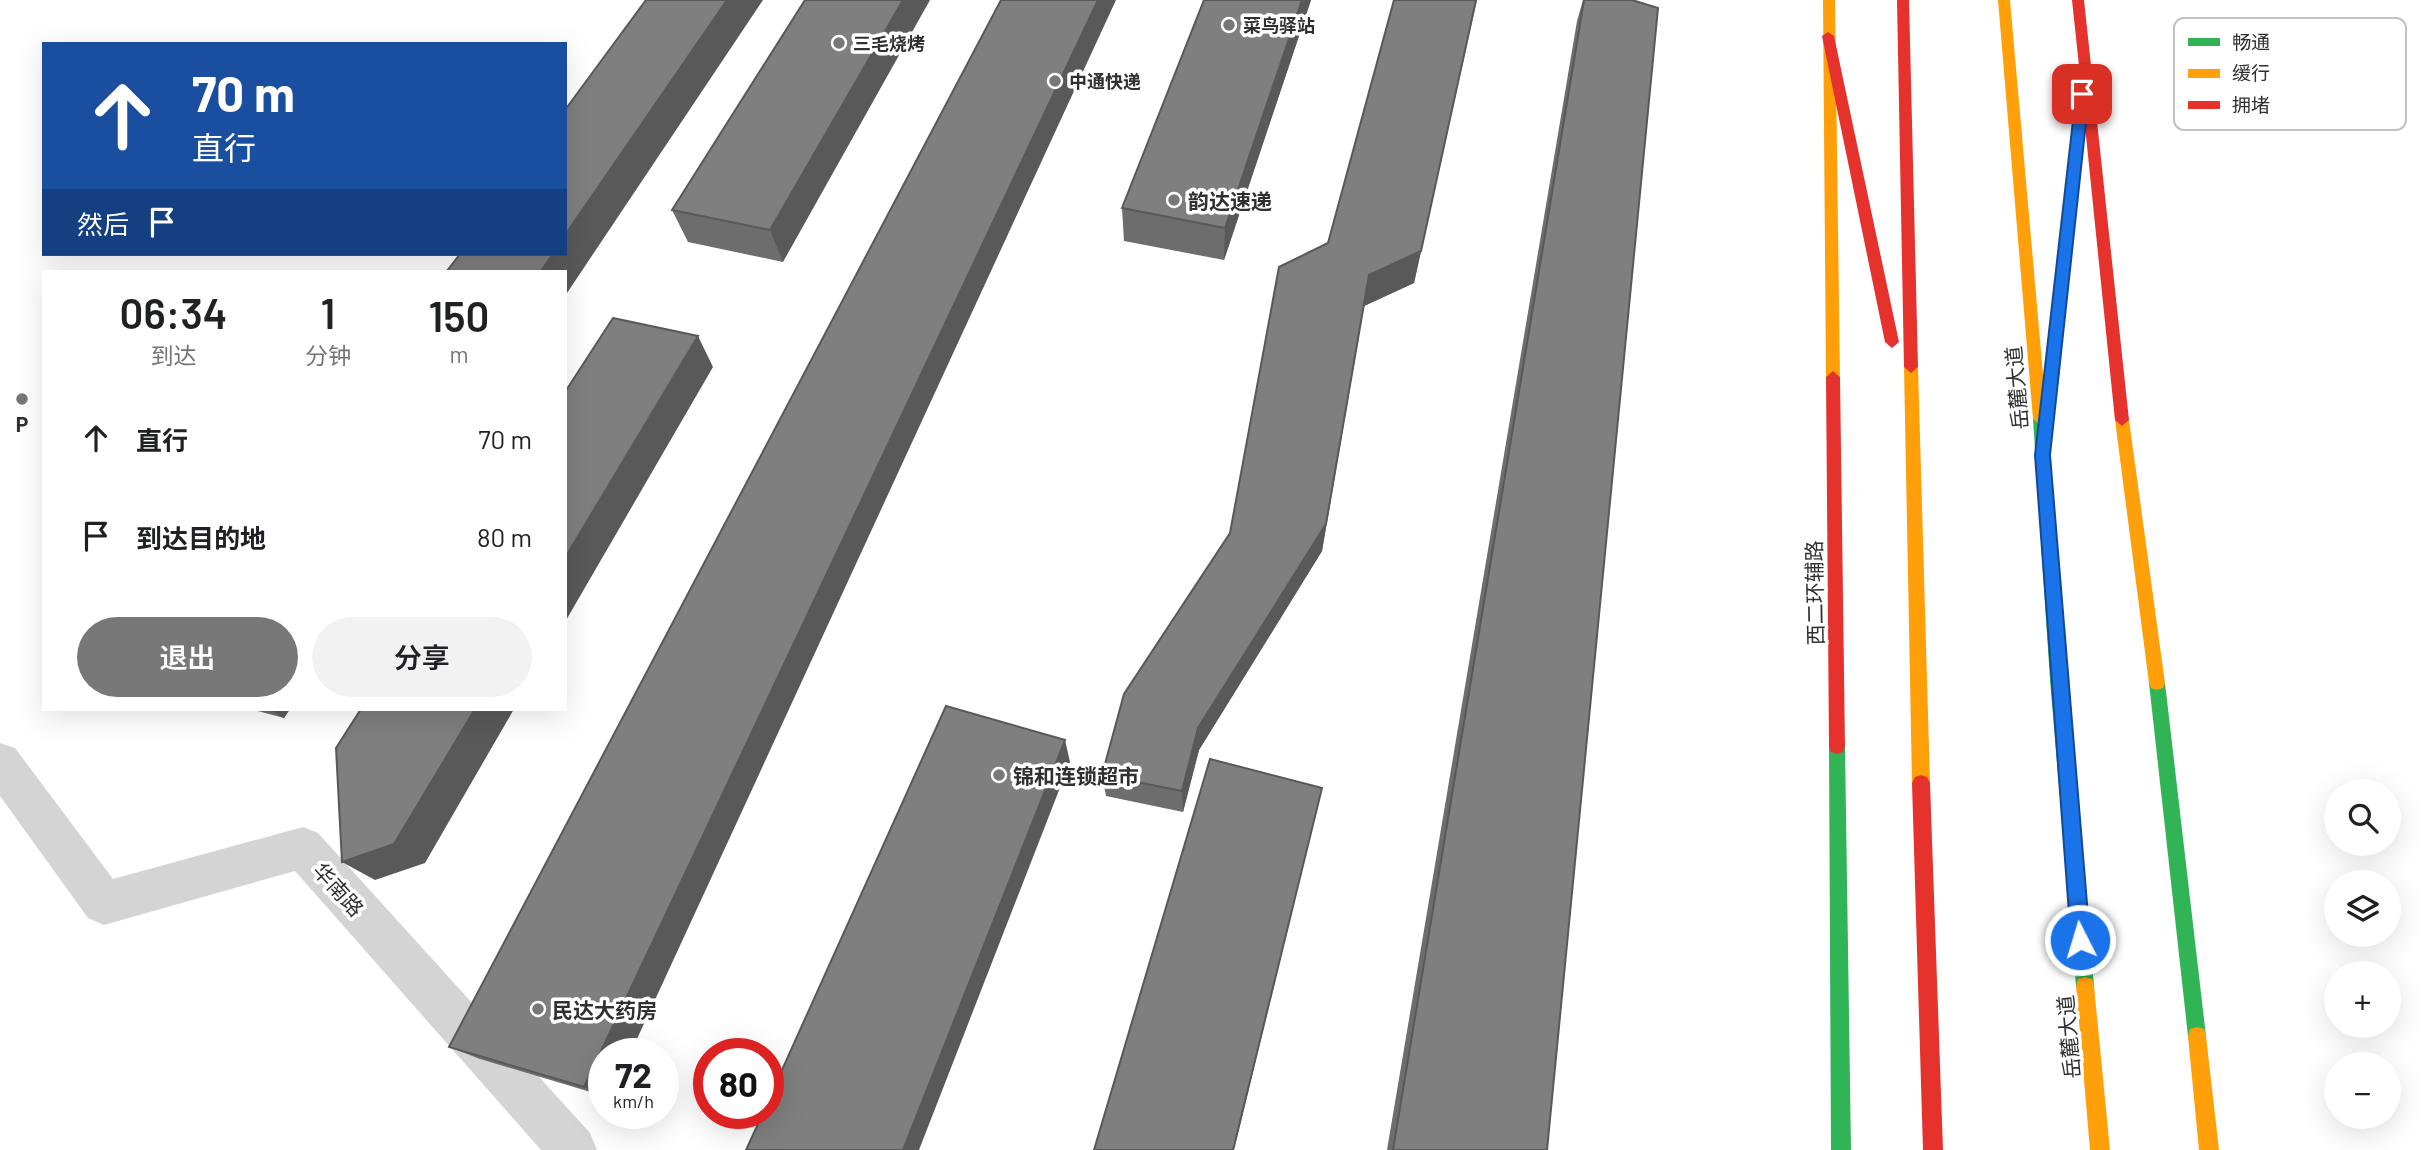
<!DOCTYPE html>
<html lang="zh">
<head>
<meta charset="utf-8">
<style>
  body { margin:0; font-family:Barlow,"Noto Sans SC",sans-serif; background:#f2f2f2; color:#202124; height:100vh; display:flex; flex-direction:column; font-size:26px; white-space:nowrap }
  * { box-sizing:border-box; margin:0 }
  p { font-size:23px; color:#757577 }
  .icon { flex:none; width:38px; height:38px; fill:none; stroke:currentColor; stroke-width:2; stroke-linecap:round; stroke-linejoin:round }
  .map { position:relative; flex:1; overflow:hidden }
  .drawer { position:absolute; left:42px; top:270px; width:525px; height:441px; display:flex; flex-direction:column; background:#fff; border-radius:0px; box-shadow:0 7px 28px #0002 }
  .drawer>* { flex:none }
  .banner { position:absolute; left:42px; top:42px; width:525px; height:214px; border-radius:0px; box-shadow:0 7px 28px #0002; background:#1a4fa0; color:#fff; overflow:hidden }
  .fabs { position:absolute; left:2324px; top:779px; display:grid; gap:14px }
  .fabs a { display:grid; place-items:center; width:77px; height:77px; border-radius:50%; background:#fff; box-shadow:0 7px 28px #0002; font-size:35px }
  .speed { position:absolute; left:588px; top:1038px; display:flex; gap:14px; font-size:35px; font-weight:700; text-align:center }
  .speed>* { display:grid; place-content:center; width:91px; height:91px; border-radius:50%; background:#fff; box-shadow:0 7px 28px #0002; line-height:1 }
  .speed small { font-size:18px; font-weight:400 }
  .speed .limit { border:10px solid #d22; background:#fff; color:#111 }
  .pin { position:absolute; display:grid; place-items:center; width:60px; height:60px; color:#fff; margin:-30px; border-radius:14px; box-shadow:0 4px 10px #0006 }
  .me { position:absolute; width:77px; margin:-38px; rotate:355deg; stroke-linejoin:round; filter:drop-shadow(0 0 5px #0008) }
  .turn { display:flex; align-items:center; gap:24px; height:147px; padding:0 35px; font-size:32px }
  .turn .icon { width:91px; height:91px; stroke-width:2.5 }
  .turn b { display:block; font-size:49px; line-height:60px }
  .then { display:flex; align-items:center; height:66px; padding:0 35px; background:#0003; gap:14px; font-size:26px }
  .eta { display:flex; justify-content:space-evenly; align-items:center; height:119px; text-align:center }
  .eta b { font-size:42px; font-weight:600; line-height:49px }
  .cta { display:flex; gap:14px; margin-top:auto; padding:14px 35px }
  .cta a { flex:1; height:80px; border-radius:42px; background:#787878; color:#fff; font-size:28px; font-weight:600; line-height:80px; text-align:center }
  .cta a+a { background:#f2f2f2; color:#202124 }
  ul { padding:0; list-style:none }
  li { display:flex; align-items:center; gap:21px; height:98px; padding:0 35px }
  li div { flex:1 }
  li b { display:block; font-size:26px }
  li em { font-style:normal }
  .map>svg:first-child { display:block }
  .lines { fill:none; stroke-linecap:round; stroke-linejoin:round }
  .street { fill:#d4d4d4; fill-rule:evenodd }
  .fast { fill:#30b455; fill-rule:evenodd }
  .slow { fill:#ff9f0a; fill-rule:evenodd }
  .jam { fill:#e5322d; fill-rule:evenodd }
  .wall { fill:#6d6d6d }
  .shaded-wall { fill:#595959 }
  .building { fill:#7f7f7f; stroke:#595959; stroke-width:2 }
  .route { fill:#1a73e8; stroke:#114b97; stroke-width:2 }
  .poi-dot { fill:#787878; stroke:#fff; stroke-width:2.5 }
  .labels { text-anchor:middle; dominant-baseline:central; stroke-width:7; stroke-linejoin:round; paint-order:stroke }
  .far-poi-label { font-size:18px; font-weight:bold; fill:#303030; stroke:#fff; text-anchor:start }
  .poi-label { font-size:21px; font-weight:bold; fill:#303030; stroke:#fff; text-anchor:start }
  .street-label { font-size:21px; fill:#303030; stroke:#fff }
  .key { fill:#fff; stroke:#c1c1c1; stroke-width:2 }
  .key-label { font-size:19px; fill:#303030 }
</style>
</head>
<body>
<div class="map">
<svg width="2423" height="1150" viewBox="0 0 2423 1150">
  <rect width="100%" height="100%" fill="#fff"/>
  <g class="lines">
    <path class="street" d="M0,743L15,748L113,879L303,827L318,833L590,1133L597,1150H541L295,871L104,925L88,918L0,796Z"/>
    <path class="fast" d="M2040,413L2047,419L2066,680L2094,986L2092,993L2085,995L2078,993L2076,986L2050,680L2033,419Z
      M2157,676L2163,678L2165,683L2206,1036L2204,1043L2197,1045L2190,1043L2188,1036L2149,683L2151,678Z
      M1837,738L1843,740L1845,746L1851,1150H1831L1829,746L1831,740Z"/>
    <path class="slow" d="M1823,0H1835L1840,377L1833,383L1826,377Z
      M1998,0H2010L2047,419L2040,425L2033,419Z
      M1911,361L1918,367L1930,783L1927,789L1921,791L1915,789L1912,783L1904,367Z
      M2122,414L2129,420L2165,683L2163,688L2157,690L2151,688L2149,683L2115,420Z
      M2085,977L2092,979L2094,986L2110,1150H2090L2076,986L2078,979Z
      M2197,1027L2204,1029L2206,1036L2219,1150H2199L2188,1036L2190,1029Z"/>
    <path class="jam" d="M1897,0H1909L1918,367L1911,373L1904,367Z
      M2072,0H2084L2129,420L2122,426L2115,420L2085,126L2059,369L2052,375L2045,369L2079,66Z
      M1828,32L1834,36L1899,342L1892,348L1885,342L1822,36Z
      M1833,371L1840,377L1845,746L1843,752L1837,754L1831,752L1829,746L1826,377Z
      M1921,775L1927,777L1930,783L1943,1150H1923L1912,783L1915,777Z"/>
  </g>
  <path class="wall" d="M805,0L783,262L688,242L672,210Z
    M1204,0H1311L1224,260L1124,241L1122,208Z
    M1394,0H1477L1414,283L1364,306L1322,551L1199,750L1183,812L1106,796L1102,775L1230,533L1328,243Z
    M1583,0H1632L1547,1150H1387L1577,21Z
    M250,709H290L284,718Z
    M449,1047L604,1054V1096L480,1059Z"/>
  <path class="shaded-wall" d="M727,0H763L565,296V271H541L553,254H565V235Z
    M903,0H930L783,262L770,230Z
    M1098,0H1116L630,1054H604V1095L584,1087Z
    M1302,0H1311L1224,260L1225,228Z
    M1476,0L1414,283L1364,306L1322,551L1199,750L1183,812L1182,791L1198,728L1369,275Z
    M698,336L713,367L565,622V558Z
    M270,709H290L284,718Z
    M475,709H514L425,863L375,880L342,862Z
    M1065,740L1070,762L919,1150H903Z
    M1322,788L1234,1150H1233Z"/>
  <path class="building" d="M646,0H727L565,235V110Z
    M805,0H903L770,230L672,210Z
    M1001,0H1098L584,1087L449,1047Z
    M1204,0H1302L1225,228L1122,208Z
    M1394,0H1476L1421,251L1369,275L1326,524L1198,728L1182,791L1102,775L1124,694L1230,533L1279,267L1328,243Z
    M1584,0H1632L1658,8L1547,1150H1393Z
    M460,254H553L541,271H447Z
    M613,318L698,336L565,558V392Z
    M946,706L1065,740L903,1150H746L763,1113H768V1101Z
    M361,709H475L394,844L342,862L336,748Z
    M1210,759L1322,788L1233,1150H1094Z"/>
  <path class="route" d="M2082,90L2089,94L2050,455L2090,940L2087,947L2080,950L2074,947L2071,940L2035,455L2076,94Z"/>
  <g class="poi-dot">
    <circle cx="1229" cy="25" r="7"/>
    <circle cx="839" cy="43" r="7"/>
    <circle cx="1055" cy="81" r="7"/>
    <circle cx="1174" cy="200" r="7"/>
    <circle cx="22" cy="399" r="7"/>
    <circle cx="999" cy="775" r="7"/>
    <circle cx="538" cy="1009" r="7"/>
  </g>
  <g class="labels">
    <g class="far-poi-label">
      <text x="1243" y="25">菜鸟驿站</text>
      <text x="853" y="43">三毛烧烤</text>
      <text x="1069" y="81">中通快递</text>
    </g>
    <g class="poi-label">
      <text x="1188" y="200">韵达速递</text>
      <text x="22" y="423" text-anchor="middle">P</text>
      <text x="1013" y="775">锦和连锁超市</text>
      <text x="552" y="1009">民达大药房</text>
    </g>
    <g class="street-label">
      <text transform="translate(2016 388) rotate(-95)">岳麓大道</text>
      <text transform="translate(1814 593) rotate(-91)">西二环辅路</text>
      <text transform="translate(339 889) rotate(48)">华南路</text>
      <text transform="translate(2068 1037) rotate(-95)">岳麓大道</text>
    </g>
  </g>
  <rect x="2174" y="18" width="232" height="112" rx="10" class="key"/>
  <rect x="2188" y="38" width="32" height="8" fill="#30b455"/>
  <rect x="2188" y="69" width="32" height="9" fill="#ff9f0a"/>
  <rect x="2188" y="101" width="32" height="8" fill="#e5322d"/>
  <g class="key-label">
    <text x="2232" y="49">畅通</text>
    <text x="2232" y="80">缓行</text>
    <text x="2232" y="112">拥堵</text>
  </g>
</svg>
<div class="fabs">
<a><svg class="icon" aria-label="search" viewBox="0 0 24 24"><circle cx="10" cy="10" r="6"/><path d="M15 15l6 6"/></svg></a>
<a><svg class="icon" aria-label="layers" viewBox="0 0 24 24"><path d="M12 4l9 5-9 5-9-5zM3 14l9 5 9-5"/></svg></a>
<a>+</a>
<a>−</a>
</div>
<div class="speed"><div>72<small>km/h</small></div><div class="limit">80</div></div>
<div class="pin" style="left:2082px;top:94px;background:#d93025"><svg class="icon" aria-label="arrive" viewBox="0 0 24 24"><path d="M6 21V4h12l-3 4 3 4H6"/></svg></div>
<svg class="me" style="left:2080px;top:940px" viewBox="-20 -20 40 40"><circle r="17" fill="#1a73e8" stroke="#fff" stroke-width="3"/><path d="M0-11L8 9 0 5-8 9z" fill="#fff"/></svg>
<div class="banner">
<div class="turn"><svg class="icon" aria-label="ahead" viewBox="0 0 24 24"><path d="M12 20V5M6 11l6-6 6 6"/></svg><div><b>70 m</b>直行</div></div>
<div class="then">然后<svg class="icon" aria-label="arrive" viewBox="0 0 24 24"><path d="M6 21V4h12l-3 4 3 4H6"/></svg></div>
</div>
<section class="drawer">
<div class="eta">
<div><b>06:34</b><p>到达</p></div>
<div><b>1</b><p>分钟</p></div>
<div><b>150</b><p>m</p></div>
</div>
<ul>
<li><svg class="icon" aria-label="ahead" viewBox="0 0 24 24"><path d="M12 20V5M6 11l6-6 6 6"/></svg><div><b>直行</b></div><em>70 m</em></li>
<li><svg class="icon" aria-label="arrive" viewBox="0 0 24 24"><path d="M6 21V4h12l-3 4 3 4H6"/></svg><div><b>到达目的地</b></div><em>80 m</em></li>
</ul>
<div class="cta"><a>退出</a><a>分享</a></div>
</section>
</div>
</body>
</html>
